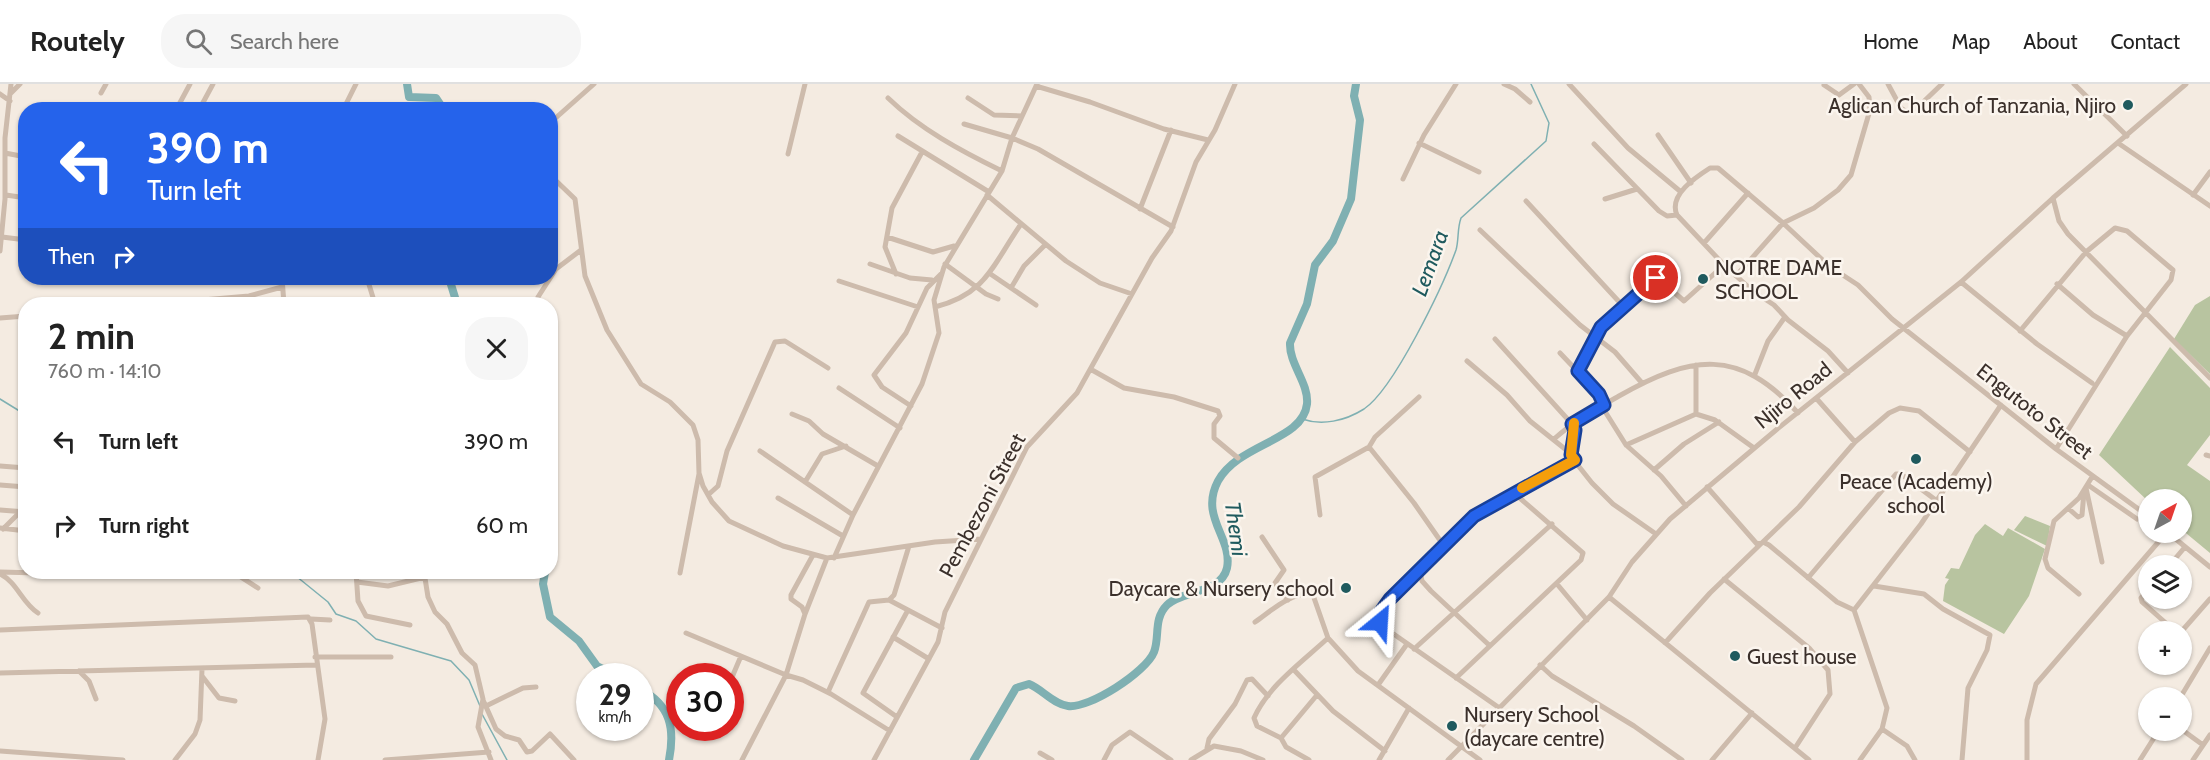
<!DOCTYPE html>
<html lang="en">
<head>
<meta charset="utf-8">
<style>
  body { margin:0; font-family:Cabin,sans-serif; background:#f6f6f6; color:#222; height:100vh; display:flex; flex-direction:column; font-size:22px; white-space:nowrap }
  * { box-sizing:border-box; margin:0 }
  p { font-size:20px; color:#767676 }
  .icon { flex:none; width:33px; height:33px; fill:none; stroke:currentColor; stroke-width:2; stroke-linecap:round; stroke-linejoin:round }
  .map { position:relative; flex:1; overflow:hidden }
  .side { position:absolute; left:18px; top:213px; width:540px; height:282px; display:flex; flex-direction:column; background:#fff; border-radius:24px; box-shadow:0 2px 4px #0004 }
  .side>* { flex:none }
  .hud { position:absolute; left:18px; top:18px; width:540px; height:183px; border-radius:24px; box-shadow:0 2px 4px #0004; background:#2563eb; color:#fff; overflow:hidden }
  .needle { width:39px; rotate:40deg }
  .tools { position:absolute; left:2138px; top:405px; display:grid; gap:12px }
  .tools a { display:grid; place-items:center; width:54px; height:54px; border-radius:50%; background:#fff; box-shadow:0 2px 4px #0004; font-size:30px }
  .speed { position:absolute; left:576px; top:579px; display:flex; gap:12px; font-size:30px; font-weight:700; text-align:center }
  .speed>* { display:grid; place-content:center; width:78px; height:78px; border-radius:50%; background:#fff; box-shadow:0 2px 4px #0004; line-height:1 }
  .speed small { font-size:15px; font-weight:400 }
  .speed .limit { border:9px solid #d22; background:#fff; color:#111 }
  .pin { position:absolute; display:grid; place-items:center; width:51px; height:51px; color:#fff; margin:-26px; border:3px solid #fff; border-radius:50%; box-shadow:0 2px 6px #0007 }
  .me { position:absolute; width:66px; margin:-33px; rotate:27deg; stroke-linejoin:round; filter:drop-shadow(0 0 4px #0008) }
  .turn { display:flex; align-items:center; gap:21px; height:126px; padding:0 30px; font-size:27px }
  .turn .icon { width:78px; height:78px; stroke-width:2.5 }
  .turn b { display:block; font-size:42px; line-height:51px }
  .then { display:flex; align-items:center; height:57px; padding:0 30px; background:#0003; gap:12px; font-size:22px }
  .round { display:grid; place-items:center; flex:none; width:63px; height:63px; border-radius:24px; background:#f6f6f6 }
  .head { display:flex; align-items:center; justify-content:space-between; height:102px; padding:0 30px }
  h1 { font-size:36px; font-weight:800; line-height:45px }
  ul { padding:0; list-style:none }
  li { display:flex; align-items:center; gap:18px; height:84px; padding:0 30px }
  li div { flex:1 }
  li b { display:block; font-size:22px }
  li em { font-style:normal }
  header { display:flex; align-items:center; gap:36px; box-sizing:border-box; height:84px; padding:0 30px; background:#fff; border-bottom:2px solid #e0e0e0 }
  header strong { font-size:28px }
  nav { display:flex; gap:33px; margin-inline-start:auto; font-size:21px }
  .search { width:420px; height:54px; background:#f6f6f6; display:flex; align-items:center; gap:15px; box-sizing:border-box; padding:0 21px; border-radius:24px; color:#767676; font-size:22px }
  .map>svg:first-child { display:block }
  .green { fill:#b8c4a0 }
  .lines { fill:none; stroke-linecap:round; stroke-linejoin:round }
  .stream { stroke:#7fb0b2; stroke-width:1.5 }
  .river { stroke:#7fb0b2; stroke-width:8 }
  .minor { stroke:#cdbbac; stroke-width:5 }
  .route-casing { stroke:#184099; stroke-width:15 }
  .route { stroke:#2563eb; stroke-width:10 }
  .slow { stroke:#f59e0b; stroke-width:10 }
  .poi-dot { fill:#1f5a5e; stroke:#fbf5ee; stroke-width:2 }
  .labels { text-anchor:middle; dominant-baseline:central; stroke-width:5; stroke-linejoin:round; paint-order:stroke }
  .poi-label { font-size:21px; fill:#3b302b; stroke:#fbf5ee; text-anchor:start }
  .street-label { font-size:21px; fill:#3b302b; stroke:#fbf5ee }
  .water-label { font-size:22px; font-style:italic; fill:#1f5a5e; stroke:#fbf5ee }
</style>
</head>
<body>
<header>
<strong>Routely</strong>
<div class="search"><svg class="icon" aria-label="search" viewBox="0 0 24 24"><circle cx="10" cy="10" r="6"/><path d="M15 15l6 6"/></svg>Search here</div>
<nav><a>Home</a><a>Map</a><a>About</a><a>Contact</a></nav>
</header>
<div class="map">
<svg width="2210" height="676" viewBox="0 0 2210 676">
  <rect width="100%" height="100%" fill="#f4ebe1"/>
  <path class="green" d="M2210,212V290L2174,255L2195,221Z
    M2170,263L2210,304V351L2187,381L2210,397V469L2181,445V416L2148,417L2099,371Z
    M2025,432L2050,442L2047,462L2014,446Z
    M1985,440L2003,452L2008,444L2045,465L2029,512L2004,550L1943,517L1945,501L1949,495L1945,494L1951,484L1959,485L1975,451Z"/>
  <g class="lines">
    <path class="stream" d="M0,315L26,331
      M1302,335C1322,342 1345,337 1364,325C1394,305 1443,202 1456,166C1459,156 1457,145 1461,134L1546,57L1549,39L1531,0
      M291,488L328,518L336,530L356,537L376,555L451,577L469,596L480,622
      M482,630L507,676"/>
    <path class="river" d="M407,0L409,13L436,14L444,26
      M449,194L457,220
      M545,488L543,500L550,533L579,557L597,582L617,592
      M640,605C671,621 675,645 669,676
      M974,676L1016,604L1029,600C1042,605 1053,620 1068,622C1089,625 1146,588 1154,568C1160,553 1153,535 1167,521C1182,506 1221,510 1227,484C1233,454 1199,433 1218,397C1239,359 1303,357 1307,320C1309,299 1289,280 1290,259L1307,220L1315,181L1333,157L1351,115L1360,36L1354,12L1356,0"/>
    <path class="minor" d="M1504,0L1515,5L1530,18
      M1569,0L1628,64L1681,108
      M1888,0L1901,24L1907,28L1918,23L1942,0
      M2074,0L2127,52
      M1824,1L1839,11L1854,0
      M1036,2L1090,18L1164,45L1208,56
      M11,9L20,0
      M101,9L106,0
      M0,10L10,17
      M888,14C920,45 961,67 1002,87
      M968,14L994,31L1022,32
      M176,26L190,0
      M199,26L213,0
      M343,26L356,0
      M550,39L594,0
      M964,40L1012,54L1038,65L1173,143
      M1658,51L1691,99
      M898,52L989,108
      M1419,59L1479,88
      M2118,59L2210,122
      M1594,60L1659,127L1667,132L1677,131
      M5,69L26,73
      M788,70L805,0
      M550,91L575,115L585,192L607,246L641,300L670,318L693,341L698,356L699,389L703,402L712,418L729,437L783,462L827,474L935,458L981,455
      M1403,95L1424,51L1456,0
      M6,111L26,114
      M987,111L1066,177L1100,199L1132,210
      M2193,111L2210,88
      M2053,114L2059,137L2068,150L2210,294
      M1605,115L1637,105
      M1526,117L1623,222
      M1140,125L1171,46
      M1480,146L1580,241L1615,268L1642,299
      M2,153L26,156
      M887,153L933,168L954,162
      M1704,159L1748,109
      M0,167L5,115V54L11,0
      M870,180L910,194L932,196
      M945,180L986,210L998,215
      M989,189L1036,221
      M896,190L885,163L892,124L922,68
      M1736,192L1783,139L1814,124L1838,106L1851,91L1870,26L1869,13L1859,0
      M282,194L284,220
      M367,194L375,220
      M839,197L918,223
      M1961,198L2037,260L2092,299
      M2057,200L2093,231L2127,252
      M1011,204L1024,182L1045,161
      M538,213L556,185L581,166
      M156,220L249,212L282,203
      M935,223C987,210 993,180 1021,140
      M0,234L26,232
      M2020,247L2086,168L2115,144L2127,147L2173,186L2171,196L2127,252L2056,365
      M1495,255L1572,340L1575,346L1571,371
      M1560,269L1599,310L1606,329L1626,361L1661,392L1686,422
      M1467,277L1507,311L1530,337L1565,365L1592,399L1613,420L1656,450
      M1696,281V330L1715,336L1754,364
      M1092,286L1124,304L1174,313L1218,327L1220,332L1214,340V354L1238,374
      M1577,287L1597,247L1653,196L1659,195L1684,217L1724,181
      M1848,289L1828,267L1788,236L1774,221L1754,208L1724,181L1677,131C1668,111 1696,93 1710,84H1718L1783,139L1829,182L1858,201L1892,235L2056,365L2148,432
      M1755,290L1768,257L1785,233
      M839,304L900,344
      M1419,313L1375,353L1369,363L1414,419L1444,462
      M1816,314L1855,358
      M911,322L882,303L874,291L906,249L927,204L941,190
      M792,330L809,337L823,350L878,382
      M1554,355C1574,337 1596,325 1619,312C1691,271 1739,263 1798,329
      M1626,361L1696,330
      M760,367L853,431
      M2206,371L2210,372
      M0,382L26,384
      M1654,386L1684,360L1719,338
      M805,398L822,370L846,362
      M0,401L26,403
      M2088,401L2137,435
      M1707,403L1757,460L1763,458L1769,461L1837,518L1854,526
      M2086,404L2102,478
      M708,411L718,402L727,367L775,258L785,257L828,284
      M778,414L843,452
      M2069,425L2078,433L2082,431L2084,408
      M0,426L26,428
      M1320,431L1315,393L1369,363
      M0,444L26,447
      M3,445L20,428
      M2167,448L2210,483
      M1262,453L1284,486L1275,499L1288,516
      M834,474L853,431L922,300L939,249L934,216L944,183L1002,87L1012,54L1037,0
      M2169,482L2185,463
      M1420,487L1422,497L1431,507L1489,561
      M0,488L114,491L234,489
      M233,488L258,504
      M356,488L358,517L366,532L410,541
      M424,488L428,513L435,528L447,540L462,569L475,581L483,615L478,643L491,676
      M680,489L699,390
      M0,490C17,498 22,519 38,529
      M1808,494L1896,390H1901L1937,417
      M1724,495L1809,564L1828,586L1830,610L1795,664
      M357,498L388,502L425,493
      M1557,500L1587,536
      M1874,502L1924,510L1943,525L1990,551L1987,566L1968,604L1962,676
      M2148,506L2141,514L2142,518L2176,548
      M2079,510L2048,484L2045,475L2054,437L2079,414L2092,393
      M1609,513L1809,676
      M889,516L942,544
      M805,530L827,474
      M311,535L330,536
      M1255,538C1271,527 1293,506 1313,511L1328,554L1358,587L1480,676
      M0,546L308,533L312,540L325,635L318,676
      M2181,548L2210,515
      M686,549L786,591L803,596L831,610L890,647
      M893,553L929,575
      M1665,559L1710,509L1799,423L1855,358L1889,329L1900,324L1919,327L1970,368
      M1414,565L1552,440
      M315,573H391
      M1540,581L1552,592L1634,642L1682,676
      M1294,586L1333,627L1385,667
      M79,587L89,597L96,615
      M0,589L317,581
      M202,592L219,614L235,617
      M1456,594L1581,476L1583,469L1514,409
      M730,598L741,572
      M1378,601L1407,560
      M828,608L869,518L889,516L894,511L909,462
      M2180,614L2210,564
      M483,616L496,645L505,652L519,656L527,668L532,667L550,650L574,676
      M486,622L523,604L536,603
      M1498,623L1385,544L1380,538V529L1474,432L1575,376
      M897,633L863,609L908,526
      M1882,645L1907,662L1915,676
      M2181,645L2203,661
      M1281,654L1257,642L1254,634C1268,602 1302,578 1328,554
      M1207,664L1209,655L1235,620L1247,596L1252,595L1268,612
      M0,667L123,676
      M1040,669L1052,676
      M175,676L195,650L200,636L202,585
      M385,676L489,668
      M742,676L786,591L805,530L802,523L791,515V511L813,471
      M874,676L938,558L945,528L1027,363L1077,309L1152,174L1171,147L1196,78L1215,46L1235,0
      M1104,676L1112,661L1130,648L1171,676
      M1191,676L1214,662L1241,667L1263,676
      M1309,676L1286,663L1281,654L1317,611
      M1379,676L1409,624
      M1448,676L1609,513L1632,478L1670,435L1776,346L1961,198L2053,114L2186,0
      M1712,676L1752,629
      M1860,676L1882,645L1887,624L1854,526L1921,440L2001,321
      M2027,676V636L2036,600L2167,448
      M2140,676L2159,646
      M2193,676L2210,651"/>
  </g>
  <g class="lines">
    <defs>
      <path id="route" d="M1380,538V529L1390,515L1474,432L1575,376L1571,371L1575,346L1572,340L1604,321L1599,310L1578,287L1601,243L1656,194"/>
    </defs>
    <use href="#route" class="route-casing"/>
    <use href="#route" class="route"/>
    <path class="slow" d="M1522,404L1575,376L1571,371L1574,339"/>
  </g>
  <g class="poi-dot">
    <circle cx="2128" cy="21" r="6"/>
    <circle cx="1703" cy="195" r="6"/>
    <circle cx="1916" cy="375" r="6"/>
    <circle cx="1346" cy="504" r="6"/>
    <circle cx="1735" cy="572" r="6"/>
    <circle cx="1452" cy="642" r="6"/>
  </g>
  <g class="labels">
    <g class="poi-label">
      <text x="2116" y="21" text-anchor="end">Aglican Church of Tanzania, Njiro</text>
      <text x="1715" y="183">NOTRE DAME<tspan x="1715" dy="24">SCHOOL</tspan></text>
      <text x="1916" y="397" text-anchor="middle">Peace (Academy)<tspan x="1916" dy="24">school</tspan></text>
      <text x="1334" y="504" text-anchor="end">Daycare &amp; Nursery school</text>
      <text x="1747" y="572">Guest house</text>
      <text x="1464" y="630">Nursery School<tspan x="1464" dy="24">(daycare centre)</tspan></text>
    </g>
    <g class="street-label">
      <text transform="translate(1793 311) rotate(-39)">Njiro Road</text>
      <text transform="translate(2035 327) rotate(38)">Engutoto Street</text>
      <text transform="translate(982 421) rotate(-62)">Pembezoni Street</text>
    </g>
    <g class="water-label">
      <text transform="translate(1430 179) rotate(-70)">Lemara</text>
      <text transform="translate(1236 445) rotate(82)">Themi</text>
    </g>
  </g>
</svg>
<div class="tools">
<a><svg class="needle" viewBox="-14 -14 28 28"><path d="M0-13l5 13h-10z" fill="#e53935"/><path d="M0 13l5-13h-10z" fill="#767676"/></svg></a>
<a><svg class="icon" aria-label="layers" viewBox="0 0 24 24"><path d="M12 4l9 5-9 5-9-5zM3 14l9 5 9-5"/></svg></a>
<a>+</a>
<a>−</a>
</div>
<div class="speed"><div>29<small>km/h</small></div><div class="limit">30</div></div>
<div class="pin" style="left:1656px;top:194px;background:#d93025"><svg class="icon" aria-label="arrive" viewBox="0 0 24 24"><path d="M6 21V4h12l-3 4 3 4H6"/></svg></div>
<svg class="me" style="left:1380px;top:538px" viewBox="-20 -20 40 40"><path d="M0-17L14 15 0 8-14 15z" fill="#2563eb" stroke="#fff" stroke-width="4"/></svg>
<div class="hud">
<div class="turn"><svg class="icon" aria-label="left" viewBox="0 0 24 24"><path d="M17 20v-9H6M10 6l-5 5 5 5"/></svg><div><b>390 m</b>Turn left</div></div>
<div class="then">Then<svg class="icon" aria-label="right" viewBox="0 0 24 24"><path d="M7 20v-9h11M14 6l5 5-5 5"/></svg></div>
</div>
<section class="side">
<div class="head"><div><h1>2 min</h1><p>760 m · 14:10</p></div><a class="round"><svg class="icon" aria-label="close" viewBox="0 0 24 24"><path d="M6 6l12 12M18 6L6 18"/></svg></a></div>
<ul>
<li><svg class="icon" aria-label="left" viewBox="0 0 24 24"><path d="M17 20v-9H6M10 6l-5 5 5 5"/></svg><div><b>Turn left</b></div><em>390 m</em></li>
<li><svg class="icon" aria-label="right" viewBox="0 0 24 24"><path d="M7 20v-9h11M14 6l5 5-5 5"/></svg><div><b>Turn right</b></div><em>60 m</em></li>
</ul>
</section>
</div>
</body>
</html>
